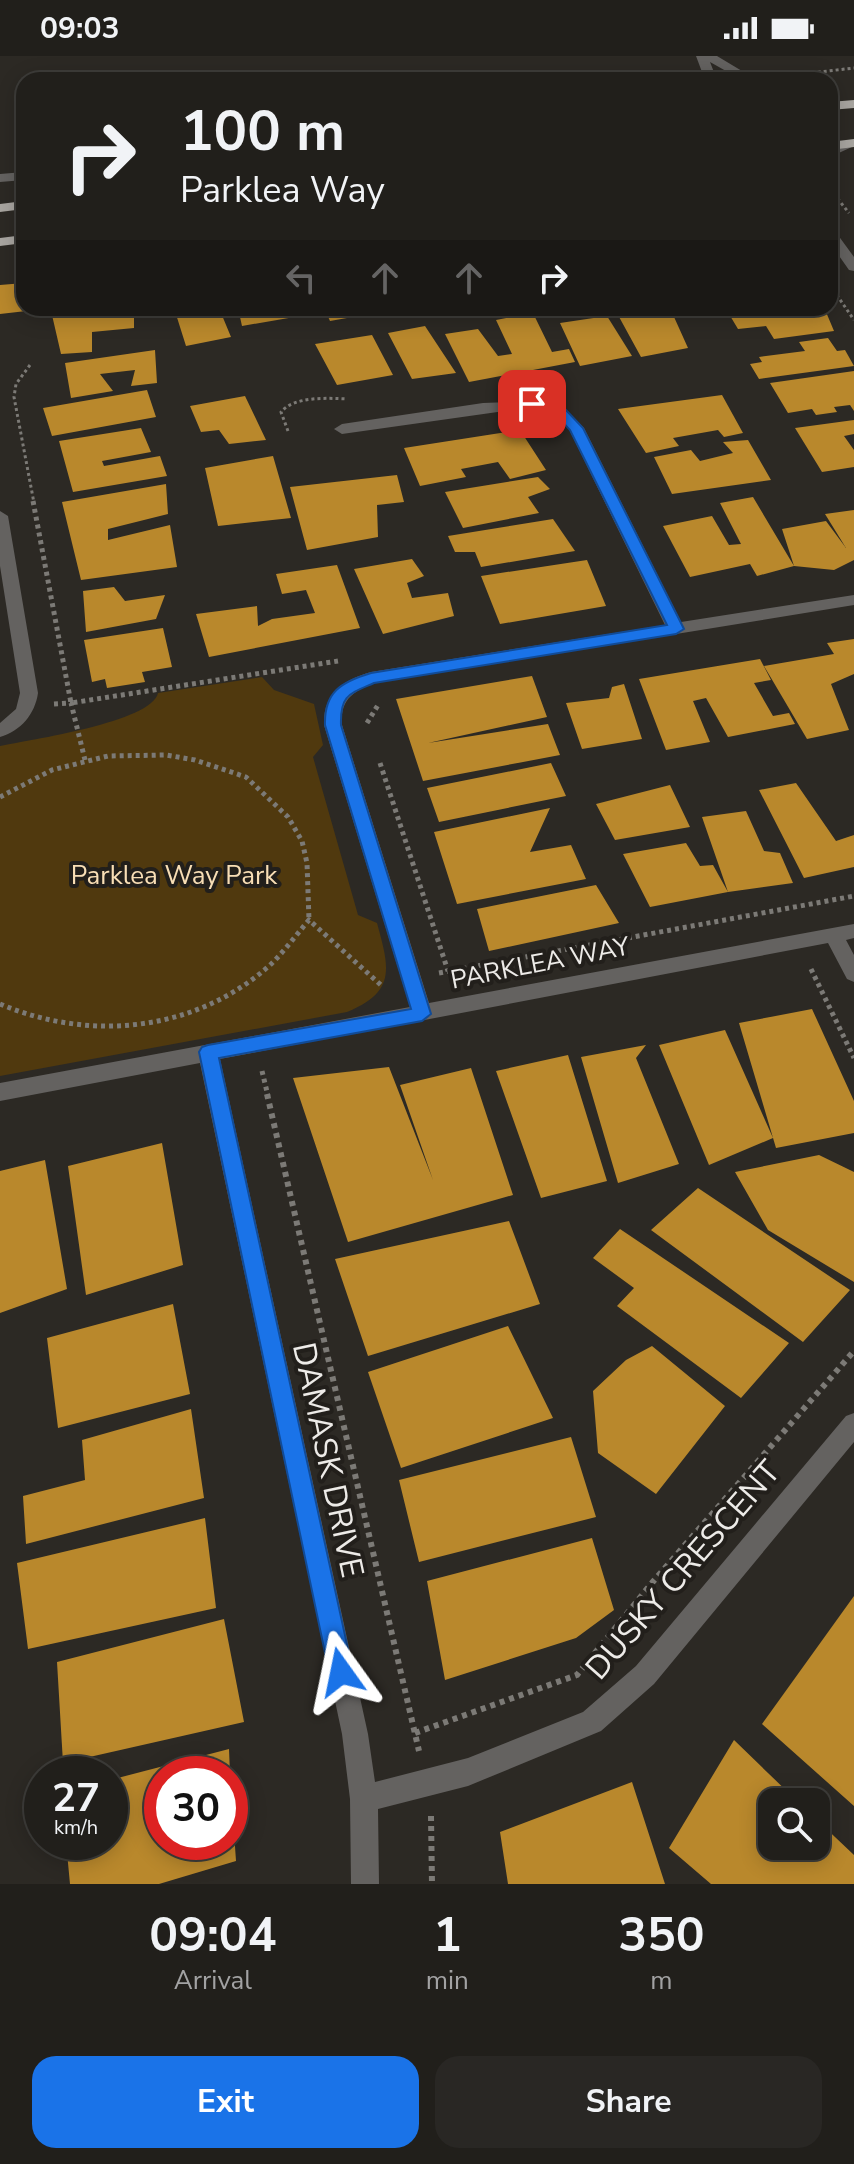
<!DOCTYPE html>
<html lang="en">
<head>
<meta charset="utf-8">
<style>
  body { margin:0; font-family:"Nunito Sans",sans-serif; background:#292724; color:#f1f3f6; height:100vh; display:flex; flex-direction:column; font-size:30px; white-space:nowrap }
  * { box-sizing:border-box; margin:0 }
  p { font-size:26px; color:#a2a2a3 }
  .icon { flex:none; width:44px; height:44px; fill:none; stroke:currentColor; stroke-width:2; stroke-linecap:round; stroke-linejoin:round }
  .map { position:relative; height:1828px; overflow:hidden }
  .sheet { display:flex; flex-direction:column; background:#211f1b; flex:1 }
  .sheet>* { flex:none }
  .guide { position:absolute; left:16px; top:16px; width:822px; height:244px; border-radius:24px; box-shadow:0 4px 20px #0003,0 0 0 2px #3e3d3a; background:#211f1b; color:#f1f3f6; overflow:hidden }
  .controls { position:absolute; left:758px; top:1732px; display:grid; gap:16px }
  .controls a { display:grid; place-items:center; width:72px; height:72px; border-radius:16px; background:#211f1b; box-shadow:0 4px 20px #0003,0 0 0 2px #3e3d3a; font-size:40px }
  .speed { position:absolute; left:24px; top:1700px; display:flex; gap:16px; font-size:40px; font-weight:700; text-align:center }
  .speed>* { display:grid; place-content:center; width:104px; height:104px; border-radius:50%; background:#211f1b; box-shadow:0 4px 20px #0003,0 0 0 2px #3e3d3a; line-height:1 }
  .speed small { font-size:20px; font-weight:400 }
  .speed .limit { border:12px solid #d22; background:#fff; color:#111 }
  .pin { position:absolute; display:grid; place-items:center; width:68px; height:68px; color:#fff; margin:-34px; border-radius:16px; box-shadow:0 4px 12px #0006 }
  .me { position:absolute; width:88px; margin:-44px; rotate:348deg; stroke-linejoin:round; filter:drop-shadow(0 0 6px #0008) }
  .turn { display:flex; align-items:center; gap:28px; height:168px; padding:0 32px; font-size:36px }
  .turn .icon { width:104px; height:104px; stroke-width:2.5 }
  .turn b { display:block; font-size:56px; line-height:68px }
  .lanes { display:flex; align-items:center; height:76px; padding:0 32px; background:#0003; justify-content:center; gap:40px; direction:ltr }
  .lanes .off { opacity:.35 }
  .eta { display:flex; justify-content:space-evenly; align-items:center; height:136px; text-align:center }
  .eta b { font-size:48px; font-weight:700; line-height:56px }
  .primary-button { display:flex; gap:16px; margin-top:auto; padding:16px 32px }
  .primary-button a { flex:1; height:92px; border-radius:24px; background:#1a73e8; color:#fff; font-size:32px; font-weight:700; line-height:92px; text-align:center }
  .primary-button a+a { background:#292724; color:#f1f3f6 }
  .status { display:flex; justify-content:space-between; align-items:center; height:56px; padding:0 40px; background:#211f1b; direction:ltr }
  .status svg { height:22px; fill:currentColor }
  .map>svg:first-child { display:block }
  .green { fill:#50390e }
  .building { fill:#b9882c }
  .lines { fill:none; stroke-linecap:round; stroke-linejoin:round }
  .path-far2 { stroke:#7c7a76; stroke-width:3; stroke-dasharray:3 3; stroke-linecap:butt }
  .path-far1 { stroke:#7c7a76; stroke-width:5; stroke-dasharray:4 4; stroke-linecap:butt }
  .path { stroke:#7c7a76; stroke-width:6; stroke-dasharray:5 5; stroke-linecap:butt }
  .minor { fill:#646260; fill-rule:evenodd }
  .trunk { fill:#a8a5a0; fill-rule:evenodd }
  .route { fill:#1a73e8; stroke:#114b97; stroke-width:2 }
  .labels { text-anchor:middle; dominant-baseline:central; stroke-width:8; stroke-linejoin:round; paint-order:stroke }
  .park-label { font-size:26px; fill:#f8deb5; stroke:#221f1b }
  .street-label { font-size:26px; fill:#edebe8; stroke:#221f1b }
  .near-street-label { font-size:32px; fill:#edebe8; stroke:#221f1b }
</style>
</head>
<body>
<div class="status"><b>09:03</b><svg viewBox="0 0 49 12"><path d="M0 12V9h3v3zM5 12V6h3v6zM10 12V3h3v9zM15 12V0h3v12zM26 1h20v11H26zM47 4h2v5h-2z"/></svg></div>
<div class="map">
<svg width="854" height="1828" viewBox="0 0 854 1828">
  <rect width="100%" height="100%" fill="#2c2924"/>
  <path class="green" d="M262,621L274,634L314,648L323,689L313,701L358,859L377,867C389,911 397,936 347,956L0,1020V690C29,684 152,666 158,637Z"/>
  <path class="building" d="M24,227V252L35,254L0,258V229Z
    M107,252H134V272L92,276V296L61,298L52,259Z
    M174,252H219L231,281L186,290Z
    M238,252H303L306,259L242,270Z
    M324,252H362L364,259L330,265Z
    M659,252H670L688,292L641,301L618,259Z
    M776,252H817L821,257L826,256L834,275L774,283L766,270L738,273L729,258Z
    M533,257L552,296L569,293L575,306L469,326L445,278L478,273L498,300L512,298L496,264Z
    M607,260L632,300L580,310L560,267Z
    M425,270L456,317L412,323L388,277Z
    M372,279L393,319L337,329L315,288Z
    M828,282L837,295L845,294L854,310L759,323L750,308L762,306L759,301L805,295L799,286Z
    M155,294L157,327L131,330L135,314L100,318L113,335L71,342L65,307Z
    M854,315V355L850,349L834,351L837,356L816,359L812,353L788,357L770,327Z
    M147,334L156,361L52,380L43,352Z
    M722,339L743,377L724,381L718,374L673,382L679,390L646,397L618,353Z
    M245,340L266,384L229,388L219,374L201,376L190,350Z
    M854,364V378L844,380L854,394V411L822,416L795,372Z
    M141,372L151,396L102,405L104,410L160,400L167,420L73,436L59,385Z
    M520,374L546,414L510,423L498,406L461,413L466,421L420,430L404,392Z
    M748,384L771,424L672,438L654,401L691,394L700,405L733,397L723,386Z
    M273,400L291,462L218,470L205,412Z
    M397,419L404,446L377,449L378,481L307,494L290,431Z
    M538,421L550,433L528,441L539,457L463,472L445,436Z
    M166,428L168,458L108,473V484L170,469L177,511L81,524L62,446Z
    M753,441L794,510L757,520L750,508L690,521L663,470L712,460L729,489L741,488L720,447Z
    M854,454V504L834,514L794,510L782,473L826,465L846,492L825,458Z
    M553,463L575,495L481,511L475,496H455L448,480Z
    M412,503L424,520L407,527L412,542L448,537L454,560L383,578L354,513Z
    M587,504L606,550L500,568L481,520Z
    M337,509L360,572L209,601L196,558L257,550L258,570L272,563L315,557L306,534L282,538L276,518Z
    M114,531L125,545L165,539L156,563L86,576L83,535Z
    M163,572L172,611L142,616L145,626L107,632L105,623L92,626L84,584Z
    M854,583V618L831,628L849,674L807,683L764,610L834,598L827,587Z
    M760,603L771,624L754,627L773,660L789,657L795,668L728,681L706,642L693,645L710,686L666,694L639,623Z
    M532,620L547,661L428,687L548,668L560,699L423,725L396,643Z
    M624,628L642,683L582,693L566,647L609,642L612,631Z
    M551,707L566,740L439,766L427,732Z
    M796,727L836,785L854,779V811L804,822L759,734Z
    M670,729L690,771L615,784L596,748Z
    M550,752L530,796L571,789L586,823L457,848L434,776Z
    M746,755L764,795L780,797L793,827L728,836L702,761Z
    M686,787L700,810L713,809L728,836L650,851L623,798Z
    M596,829L619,867L489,895L477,853Z
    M812,953L854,1045V1077L776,1092L739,967Z
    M725,974L773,1082L709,1109L659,989Z
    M646,989L636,1002L679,1108L618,1127L581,1001Z
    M568,999L607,1125L541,1142L496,1015Z
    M389,1011L433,1124L400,1029L471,1012L513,1139L348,1186L293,1022Z
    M162,1087L183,1209L86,1239L68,1110Z
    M819,1099L854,1116V1226L768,1174L735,1116Z
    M45,1104L67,1233L0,1257V1115Z
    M698,1132L850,1234L803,1286L651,1174Z
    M509,1165L540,1248L368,1300L335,1203Z
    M620,1173L789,1287L741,1342L617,1250L634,1232L593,1202Z
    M173,1248L190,1338L58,1372L47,1282Z
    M508,1270L553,1362L401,1412L368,1316Z
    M652,1290L725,1350L656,1438L598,1397L593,1335L626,1304Z
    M191,1353L204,1442L26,1488L23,1440L85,1424L82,1384Z
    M571,1381L596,1461L419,1506L399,1424Z
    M205,1462L216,1552L28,1593L17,1507Z
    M592,1482L614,1554L576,1582L445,1624L427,1525Z
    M854,1540V1750L762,1668Z
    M224,1563L244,1666L63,1707L57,1606Z
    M734,1684L798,1746H772V1790H816V1763L854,1799V1828H711L669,1792Z
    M229,1693L230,1718H162V1786H230L232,1747L236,1805L159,1828H70L66,1786H110V1724Z
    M632,1726L665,1828H508L500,1776Z"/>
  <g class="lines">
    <path class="path-far2" d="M776,21L854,12
      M830,133L849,157
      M830,229L854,264
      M30,309L16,328L14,341L34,447
      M288,375L281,356C294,340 328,342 347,343"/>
    <path class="path-far1" d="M33,445L71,647L338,605
      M54,648L71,647L85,704
      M367,667L378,649
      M380,707L448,915
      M0,741L52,714L108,700L166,699L195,704L246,721L288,761L302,785L307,807L309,864
      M811,913L854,1002
      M439,917L854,840
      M0,948C90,986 194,976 269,910C284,896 296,879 309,864L382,930
      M262,1015L268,1040"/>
    <path class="path" d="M267,1038L419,1695
      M415,1677L577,1619L651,1528L854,1295
      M431,1760L432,1828"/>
    <path class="minor" d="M696,0H717L757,24H742L710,6L717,24H705Z
      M847,84H854V90L830,101V92Z
      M24,116V124L0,126V118Z
      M830,174L835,175L854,201V215L849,214L830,187Z
      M536,345L562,350L584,372L681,566L854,539V549L374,627C352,636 340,644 342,669L429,947L854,868V882L846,884L854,899V926L847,923L828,887L220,1003L368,1678L375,1726L468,1702L583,1656L636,1610L846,1360L854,1357V1386L654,1628L601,1675L468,1730L378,1753L379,1828H351L350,1743L342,1678L200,1007L0,1045V1027L410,951L324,669C323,638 343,624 371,616L665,569L569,373L549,356L512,354L342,378L334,373L342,368L483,347Z
      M0,455L8,460L38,637C35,658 21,675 0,681V667L16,653L20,637L0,510Z"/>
    <path class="trunk" d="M854,44V52L830,54V46Z
      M854,83V91L830,94V86Z
      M24,145V153L0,156V148Z
      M24,179V187L0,190V182Z"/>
  </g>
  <path class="route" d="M532,344L565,353L583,372L684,573L676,578L374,627C349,638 340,639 341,669L431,958L422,965L219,1002L353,1616L350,1625L341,1628L333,1625L329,1616L199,996L202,991L208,989L411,953L325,669C324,636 341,626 371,617L667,569L570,374L556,359L527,351V346Z"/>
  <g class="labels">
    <g class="park-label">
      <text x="174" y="819">Parklea Way Park</text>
    </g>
    <g class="street-label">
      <text transform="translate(540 907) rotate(-11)">PARKLEA WAY</text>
    </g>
    <g class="near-street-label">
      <text transform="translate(328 1404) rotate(78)">DAMASK DRIVE</text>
      <text transform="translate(683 1514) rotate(-49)">DUSKY CRESCENT</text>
    </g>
  </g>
</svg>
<div class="controls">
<a><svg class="icon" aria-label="search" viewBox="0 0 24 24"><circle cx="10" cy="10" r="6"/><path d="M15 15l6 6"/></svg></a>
</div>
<div class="speed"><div>27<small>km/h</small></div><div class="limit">30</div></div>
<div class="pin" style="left:532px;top:348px;background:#d93025"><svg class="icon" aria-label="arrive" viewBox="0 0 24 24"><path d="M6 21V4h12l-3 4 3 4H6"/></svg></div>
<svg class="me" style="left:341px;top:1616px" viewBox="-20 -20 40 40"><path d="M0-17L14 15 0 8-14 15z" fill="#1a73e8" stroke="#fff" stroke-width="4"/></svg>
<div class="guide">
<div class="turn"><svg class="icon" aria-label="right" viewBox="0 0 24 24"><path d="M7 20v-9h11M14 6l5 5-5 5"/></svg><div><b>100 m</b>Parklea Way</div></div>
<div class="lanes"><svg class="icon off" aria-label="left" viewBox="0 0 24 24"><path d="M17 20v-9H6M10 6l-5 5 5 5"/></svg><svg class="icon off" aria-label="ahead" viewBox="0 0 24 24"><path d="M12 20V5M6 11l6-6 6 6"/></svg><svg class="icon off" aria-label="ahead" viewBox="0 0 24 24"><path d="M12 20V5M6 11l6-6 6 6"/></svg><svg class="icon" aria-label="right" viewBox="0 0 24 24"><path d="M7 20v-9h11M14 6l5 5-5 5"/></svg></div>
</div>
</div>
<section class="sheet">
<div class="eta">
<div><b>09:04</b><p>Arrival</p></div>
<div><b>1</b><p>min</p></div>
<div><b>350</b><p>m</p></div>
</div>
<div class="primary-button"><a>Exit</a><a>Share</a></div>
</section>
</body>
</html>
